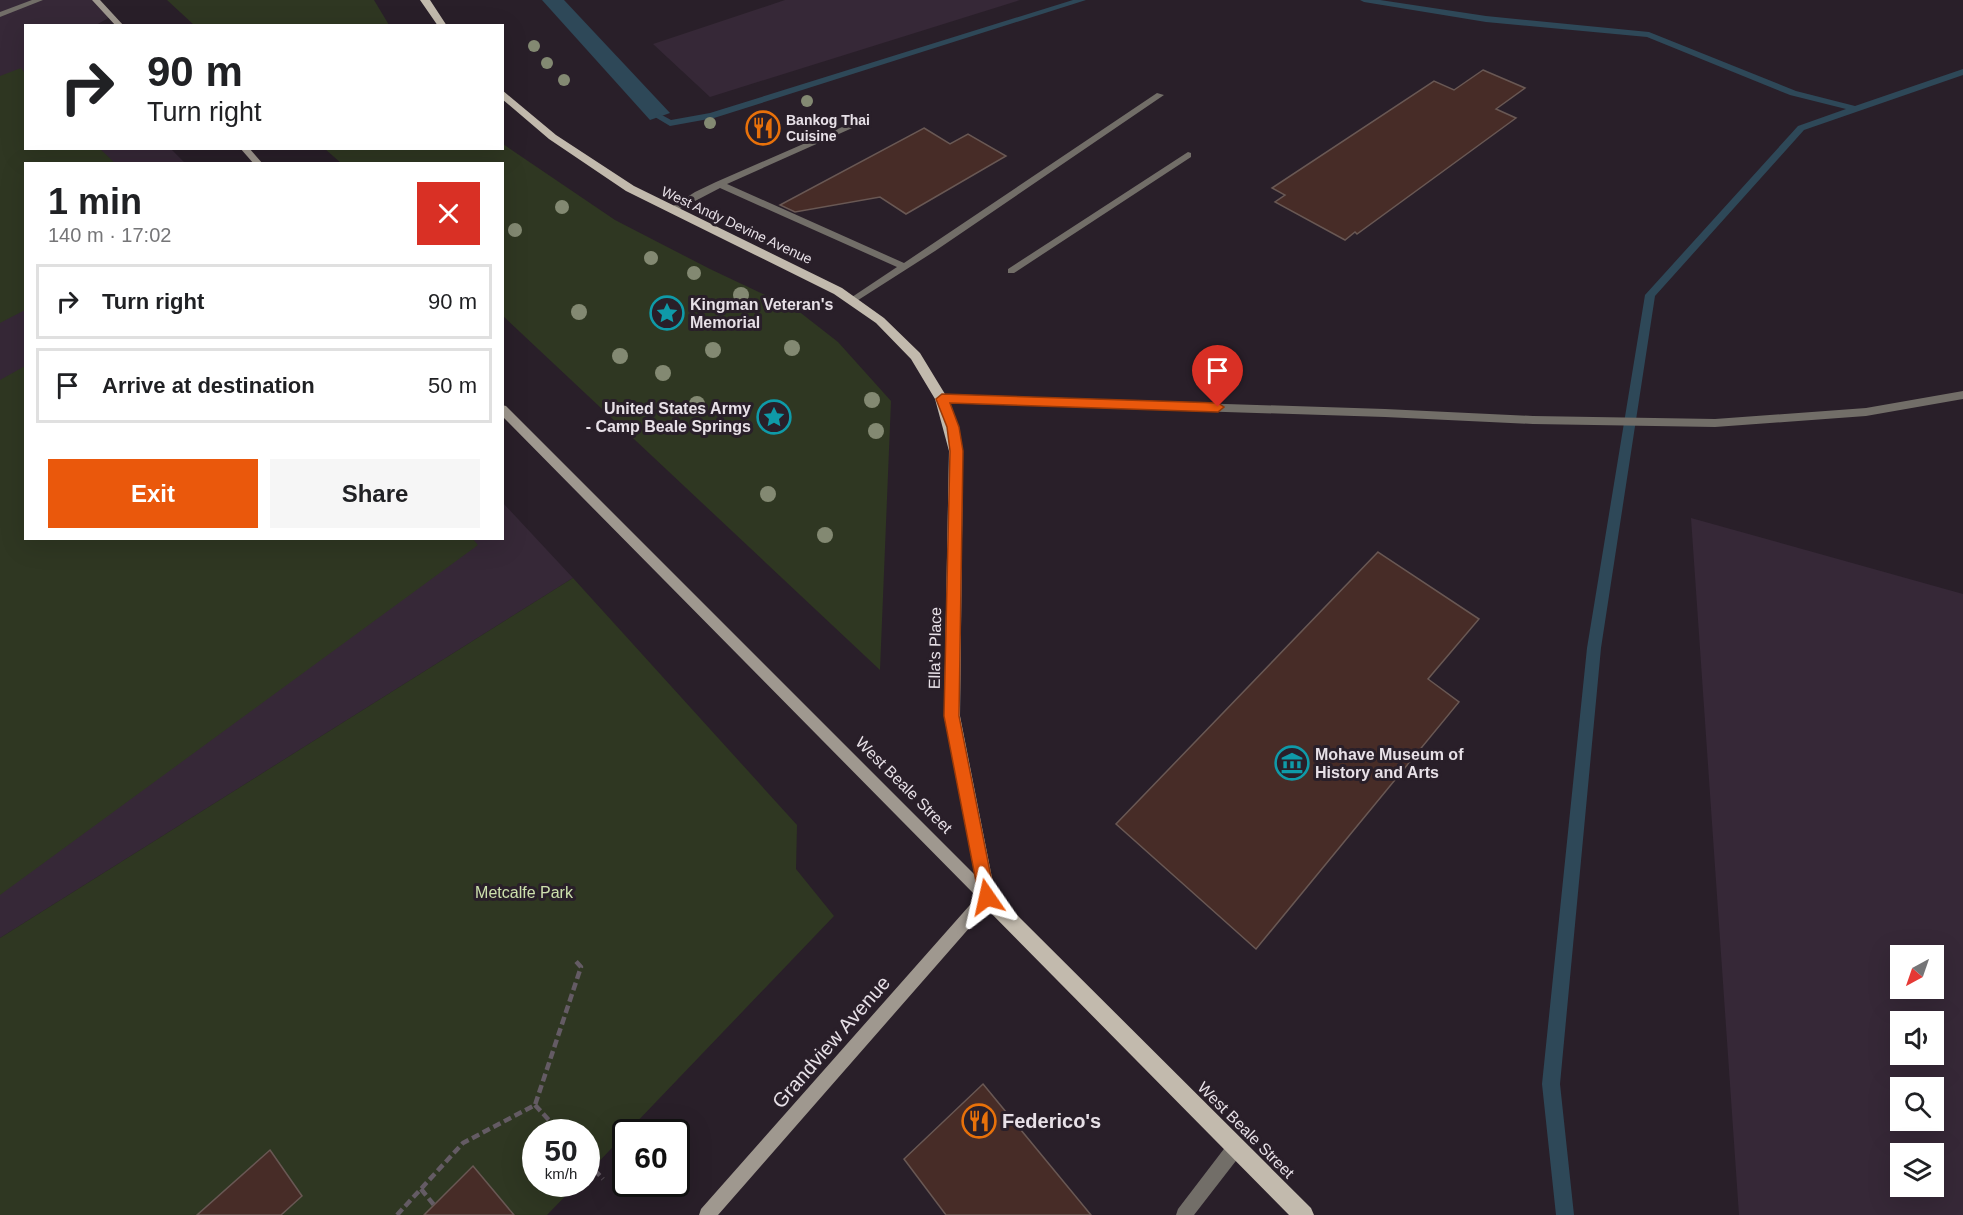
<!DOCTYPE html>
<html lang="en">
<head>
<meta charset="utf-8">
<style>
  body { margin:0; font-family:Arial,sans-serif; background:#f6f6f6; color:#202124; height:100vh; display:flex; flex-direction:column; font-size:22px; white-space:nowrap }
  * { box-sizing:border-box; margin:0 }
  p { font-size:20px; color:#757577 }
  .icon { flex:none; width:33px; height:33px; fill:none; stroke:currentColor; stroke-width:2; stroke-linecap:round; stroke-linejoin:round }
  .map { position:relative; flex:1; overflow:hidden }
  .drawer { position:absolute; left:24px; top:162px; width:480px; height:378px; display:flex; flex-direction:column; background:#fff; border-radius:0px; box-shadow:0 6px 24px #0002 }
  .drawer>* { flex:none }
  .banner { position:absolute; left:24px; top:24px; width:480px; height:126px; border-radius:0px; box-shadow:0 6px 24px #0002; background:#fff; color:#202124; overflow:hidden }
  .needle { width:39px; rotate:220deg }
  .controls { position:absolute; left:1890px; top:945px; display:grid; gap:12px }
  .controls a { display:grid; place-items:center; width:54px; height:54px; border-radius:0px; background:#fff; box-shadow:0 6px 24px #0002; font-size:30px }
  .speed { position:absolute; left:522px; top:1119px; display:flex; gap:12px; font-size:30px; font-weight:700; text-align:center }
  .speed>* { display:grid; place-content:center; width:78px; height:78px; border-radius:50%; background:#fff; box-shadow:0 6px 24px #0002; line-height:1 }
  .speed small { font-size:15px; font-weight:400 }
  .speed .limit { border:3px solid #111; border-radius:9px; background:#fff; color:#111 }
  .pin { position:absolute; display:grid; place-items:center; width:51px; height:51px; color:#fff; margin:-62px -26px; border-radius:50% 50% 50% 0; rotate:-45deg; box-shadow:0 0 6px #0007 }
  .pin .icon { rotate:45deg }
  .me { position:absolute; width:66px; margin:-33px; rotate:349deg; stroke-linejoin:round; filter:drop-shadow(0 0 4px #0008) }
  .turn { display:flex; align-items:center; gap:21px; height:126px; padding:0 24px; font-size:27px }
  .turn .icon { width:78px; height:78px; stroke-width:2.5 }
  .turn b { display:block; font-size:42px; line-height:51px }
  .round { display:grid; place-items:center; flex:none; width:63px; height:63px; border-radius:0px; background:#f6f6f6 }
  .headline { display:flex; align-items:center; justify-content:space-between; height:102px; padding:0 24px }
  h1 { font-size:36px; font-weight:700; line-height:45px }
  .primary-button { display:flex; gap:12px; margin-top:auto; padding:12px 24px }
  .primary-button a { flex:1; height:69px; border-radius:0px; background:#ea580c; color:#fff; font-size:24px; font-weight:700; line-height:69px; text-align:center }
  .primary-button a+a { background:#f6f6f6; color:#202124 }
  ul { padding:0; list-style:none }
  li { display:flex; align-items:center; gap:18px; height:75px; margin:0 12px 9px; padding:0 12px; border:3px solid #e0e0e0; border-radius:0px }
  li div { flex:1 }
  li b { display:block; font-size:22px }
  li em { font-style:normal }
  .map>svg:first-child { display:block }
  .built { fill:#362837; fill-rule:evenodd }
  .green { fill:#2f3722 }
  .water { fill:#2e4858 }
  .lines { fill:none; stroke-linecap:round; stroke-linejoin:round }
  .stream { fill:#2e4858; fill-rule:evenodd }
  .building { fill:#472c27; stroke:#695854; stroke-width:1.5 }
  .path { stroke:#645b64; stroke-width:4.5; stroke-dasharray:8 4; stroke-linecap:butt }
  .service { fill:#726e68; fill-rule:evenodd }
  .minor { fill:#726e68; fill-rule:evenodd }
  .tertiary { fill:#726e68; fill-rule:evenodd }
  .secondary { fill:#9f988f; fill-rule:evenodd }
  .primary { fill:#c2baad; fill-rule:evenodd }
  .tree { fill:#838972 }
  .route { fill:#ea580c; stroke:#983908; stroke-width:1.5 }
  .labels { text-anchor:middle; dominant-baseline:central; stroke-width:6; stroke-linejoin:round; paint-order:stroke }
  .far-poi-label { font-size:14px; font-weight:bold; fill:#e7e0e7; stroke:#291f29; text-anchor:start }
  .far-street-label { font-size:14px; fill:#e7e0e7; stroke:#291f29 }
  .poi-label { font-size:16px; font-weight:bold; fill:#e7e0e7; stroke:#291f29; text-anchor:start }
  .street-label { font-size:16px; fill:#e7e0e7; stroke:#291f29 }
  .park-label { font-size:16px; fill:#cde0ad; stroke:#291f29 }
  .near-street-label { font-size:20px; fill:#e7e0e7; stroke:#291f29 }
  .near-poi-label { font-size:20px; font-weight:bold; fill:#e7e0e7; stroke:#291f29; text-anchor:start }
</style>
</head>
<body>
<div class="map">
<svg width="1963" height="1215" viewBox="0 0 1963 1215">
  <rect width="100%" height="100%" fill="#291f29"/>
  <path class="built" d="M0,0H96L112,16L96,25L26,26V148L171,149L185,163L26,164V538H502L503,503L573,578L0,938Z
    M785,0H1020L710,97L653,44Z
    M1691,518L1963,594V1215H1739ZM1900,956H1934V988H1900ZM1900,1022H1934V1054H1900ZM1900,1088H1934V1120H1900ZM1900,1154H1934V1186H1900Z"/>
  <path class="green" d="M167,0H374L389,25H194Z
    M21,68L25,73L26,148L100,149L115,163L26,164L25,310L0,323V76Z
    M503,144L615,220L710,269L797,310L838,342L891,401L880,670L503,316L502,164L341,163L325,149L502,148Z
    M25,366L26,538H472L478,545L0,895V380Z
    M573,578L797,825L796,869L834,916L587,1174L586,1132H536V1184H577L547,1215H0V938Z"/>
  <path class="water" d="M542,0H564L670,113L650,120Z"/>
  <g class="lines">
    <path class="stream" d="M1073,0H1086L714,118L670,126L655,117L660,114L671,120L710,113Z
      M1360,0H1380L1486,16L1649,32L1796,91L1855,106L1963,69V75L1804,130L1655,296L1601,648L1560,1084L1574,1215H1556L1542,1084L1587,648L1645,295L1798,126L1846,109L1790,95L1647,37L1486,22L1364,2Z"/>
  </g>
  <path class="building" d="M1483,70L1525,88L1496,109L1516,118L1357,234L1355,232L1345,240L1275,202L1285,195L1272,188L1434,81L1454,90Z
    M924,128L950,144L968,134L1006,156L906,214L880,197L795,212L780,205Z
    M1378,552L1479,619L1428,679L1459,702L1256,949L1116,824Z
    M983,1084L1091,1215H946L904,1159Z
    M270,1150L302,1196L281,1215H197Z
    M473,1166L514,1215H424Z"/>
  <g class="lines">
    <path class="path" d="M535,1105L560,1132
      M586,1161L603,1179
      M421,1189L434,1205
      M397,1215L463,1143L535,1105L581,967L574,959"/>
    <path class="service" d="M1157,93L1164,95L935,251L852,304L847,301L849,299L897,267L720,188L674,212L671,213L667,210L695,192L716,182L856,121L860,123L859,125L727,184L904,263Z
      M1188,152L1191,153V157L1014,273H1008V269Z
      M1236,1139L1242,1141L1244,1147L1242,1153L1194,1215H1176L1178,1209L1230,1141Z"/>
    <path class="minor" d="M32,0H43L0,17V12Z"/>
    <path class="tertiary" d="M1963,391V399L1866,416L1715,427L1533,424L1385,417L942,403L937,399L942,395L1385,409L1533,416L1715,419L1866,408Z"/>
    <path class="secondary" d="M92,0H100L124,26H116Z
      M240,148H249L263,164H254Z
      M502,405L506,406L992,892L994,897L992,902L718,1215H699L701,1209L977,897L502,416Z"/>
    <path class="primary" d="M420,0H430L447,26H438Z
      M502,90L556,135L634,186L842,288L884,318L920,353L948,399L963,451L960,716L995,893L1311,1208L1314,1215H1289L981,903L944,716L949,451L935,399L911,359L876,323L834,294L626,191L549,139L502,99Z"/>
  </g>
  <g class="tree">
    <circle cx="534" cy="46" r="6"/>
    <circle cx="547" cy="63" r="6"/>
    <circle cx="564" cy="80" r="6"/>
    <circle cx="807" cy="101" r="6"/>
    <circle cx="710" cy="123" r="6"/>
    <circle cx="562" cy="207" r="7"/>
    <circle cx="515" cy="230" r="7"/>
    <circle cx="651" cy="258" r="7"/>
    <circle cx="694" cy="273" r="7"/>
    <circle cx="741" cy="295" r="8"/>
    <circle cx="579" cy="312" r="8"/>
    <circle cx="792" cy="348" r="8"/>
    <circle cx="713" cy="350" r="8"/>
    <circle cx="620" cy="356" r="8"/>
    <circle cx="663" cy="373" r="8"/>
    <circle cx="872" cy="400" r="8"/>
    <circle cx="697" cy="404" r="8"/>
    <circle cx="876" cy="431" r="8"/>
    <circle cx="768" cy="494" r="8"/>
    <circle cx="825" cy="535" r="8"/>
  </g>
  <path class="route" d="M942,394L1218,403L1224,407L1218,412L950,403L959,427L963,451L959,716L995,897L993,902L987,905L982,902L979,897L944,716L950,451L947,427L936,399Z"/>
  <defs>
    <symbol id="restaurant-ring" viewBox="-11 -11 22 22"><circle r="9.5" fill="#291f29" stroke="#e8710a" stroke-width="1.5"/><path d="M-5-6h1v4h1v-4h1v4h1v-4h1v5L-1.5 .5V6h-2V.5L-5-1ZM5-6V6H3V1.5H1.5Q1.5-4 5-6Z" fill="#e8710a"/></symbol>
    <symbol id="sight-ring" viewBox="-11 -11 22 22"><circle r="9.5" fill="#291f29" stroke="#0f9aa8" stroke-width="1.5"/><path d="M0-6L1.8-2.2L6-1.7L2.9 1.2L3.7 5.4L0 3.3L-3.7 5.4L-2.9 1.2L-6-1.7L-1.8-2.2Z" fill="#0f9aa8"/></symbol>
    <symbol id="museum-ring" viewBox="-11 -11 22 22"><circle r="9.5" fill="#291f29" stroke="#0f9aa8" stroke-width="1.5"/><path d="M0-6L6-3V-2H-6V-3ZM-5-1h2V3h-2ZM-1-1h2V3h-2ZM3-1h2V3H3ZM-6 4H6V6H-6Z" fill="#0f9aa8"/></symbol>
  </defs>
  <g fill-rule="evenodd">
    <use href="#restaurant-ring" x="744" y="109" width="38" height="38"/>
    <use href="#sight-ring" x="648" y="294" width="38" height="38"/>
    <use href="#sight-ring" x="755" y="398" width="38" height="38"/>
    <use href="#museum-ring" x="1273" y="744" width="38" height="38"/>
    <use href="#restaurant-ring" x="960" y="1102" width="38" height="38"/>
  </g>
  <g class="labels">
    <g class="far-poi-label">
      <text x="786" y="120">Bankog Thai<tspan x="786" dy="16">Cuisine</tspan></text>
    </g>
    <g class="far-street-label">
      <text transform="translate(737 225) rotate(25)">West Andy Devine Avenue</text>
    </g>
    <g class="poi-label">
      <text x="690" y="304">Kingman Veteran's<tspan x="690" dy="18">Memorial</tspan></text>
      <text x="751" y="408" text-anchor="end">United States Army<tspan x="751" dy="18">- Camp Beale Springs</tspan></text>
      <text x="1315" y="754">Mohave Museum of<tspan x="1315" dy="18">History and Arts</tspan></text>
    </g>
    <g class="street-label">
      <text transform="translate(935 648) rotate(-89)">Ella's Place</text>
      <text transform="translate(904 785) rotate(45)">West Beale Street</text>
      <text transform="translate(1246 1130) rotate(45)">West Beale Street</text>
    </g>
    <g class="park-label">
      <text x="524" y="892">Metcalfe Park</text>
    </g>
    <g class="near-street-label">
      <text transform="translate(831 1042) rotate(-49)">Grandview Avenue</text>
    </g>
    <g class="near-poi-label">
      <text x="1002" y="1121">Federico's</text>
    </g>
  </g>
</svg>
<div class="controls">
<a><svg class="needle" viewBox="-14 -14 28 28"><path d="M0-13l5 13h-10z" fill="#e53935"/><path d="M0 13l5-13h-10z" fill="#757577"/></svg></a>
<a><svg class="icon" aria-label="sound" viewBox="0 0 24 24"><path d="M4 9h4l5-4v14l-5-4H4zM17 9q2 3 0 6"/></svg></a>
<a><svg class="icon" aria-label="search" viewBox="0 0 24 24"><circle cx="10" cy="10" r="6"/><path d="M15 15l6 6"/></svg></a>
<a><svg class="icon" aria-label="layers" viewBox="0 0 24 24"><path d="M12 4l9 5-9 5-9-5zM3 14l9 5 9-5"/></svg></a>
</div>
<div class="speed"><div>50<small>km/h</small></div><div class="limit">60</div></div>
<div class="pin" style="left:1218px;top:407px;background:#d93025"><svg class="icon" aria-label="arrive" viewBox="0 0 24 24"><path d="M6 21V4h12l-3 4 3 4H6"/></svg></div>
<svg class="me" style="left:987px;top:897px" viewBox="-20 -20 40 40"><path d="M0-17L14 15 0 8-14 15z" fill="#ea580c" stroke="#fff" stroke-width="4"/></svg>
<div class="banner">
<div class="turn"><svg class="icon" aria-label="right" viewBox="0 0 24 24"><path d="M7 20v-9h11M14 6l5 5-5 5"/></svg><div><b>90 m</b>Turn right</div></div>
</div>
<section class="drawer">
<div class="headline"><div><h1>1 min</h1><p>140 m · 17:02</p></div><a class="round" style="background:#d93025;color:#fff"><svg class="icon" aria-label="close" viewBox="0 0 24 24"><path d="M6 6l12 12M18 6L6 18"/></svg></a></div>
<ul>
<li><svg class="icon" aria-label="right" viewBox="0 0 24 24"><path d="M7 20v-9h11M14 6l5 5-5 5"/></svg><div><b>Turn right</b></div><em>90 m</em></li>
<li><svg class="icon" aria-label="arrive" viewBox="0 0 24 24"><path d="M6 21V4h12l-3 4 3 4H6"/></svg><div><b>Arrive at destination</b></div><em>50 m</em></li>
</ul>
<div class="primary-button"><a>Exit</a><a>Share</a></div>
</section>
</div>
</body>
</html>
